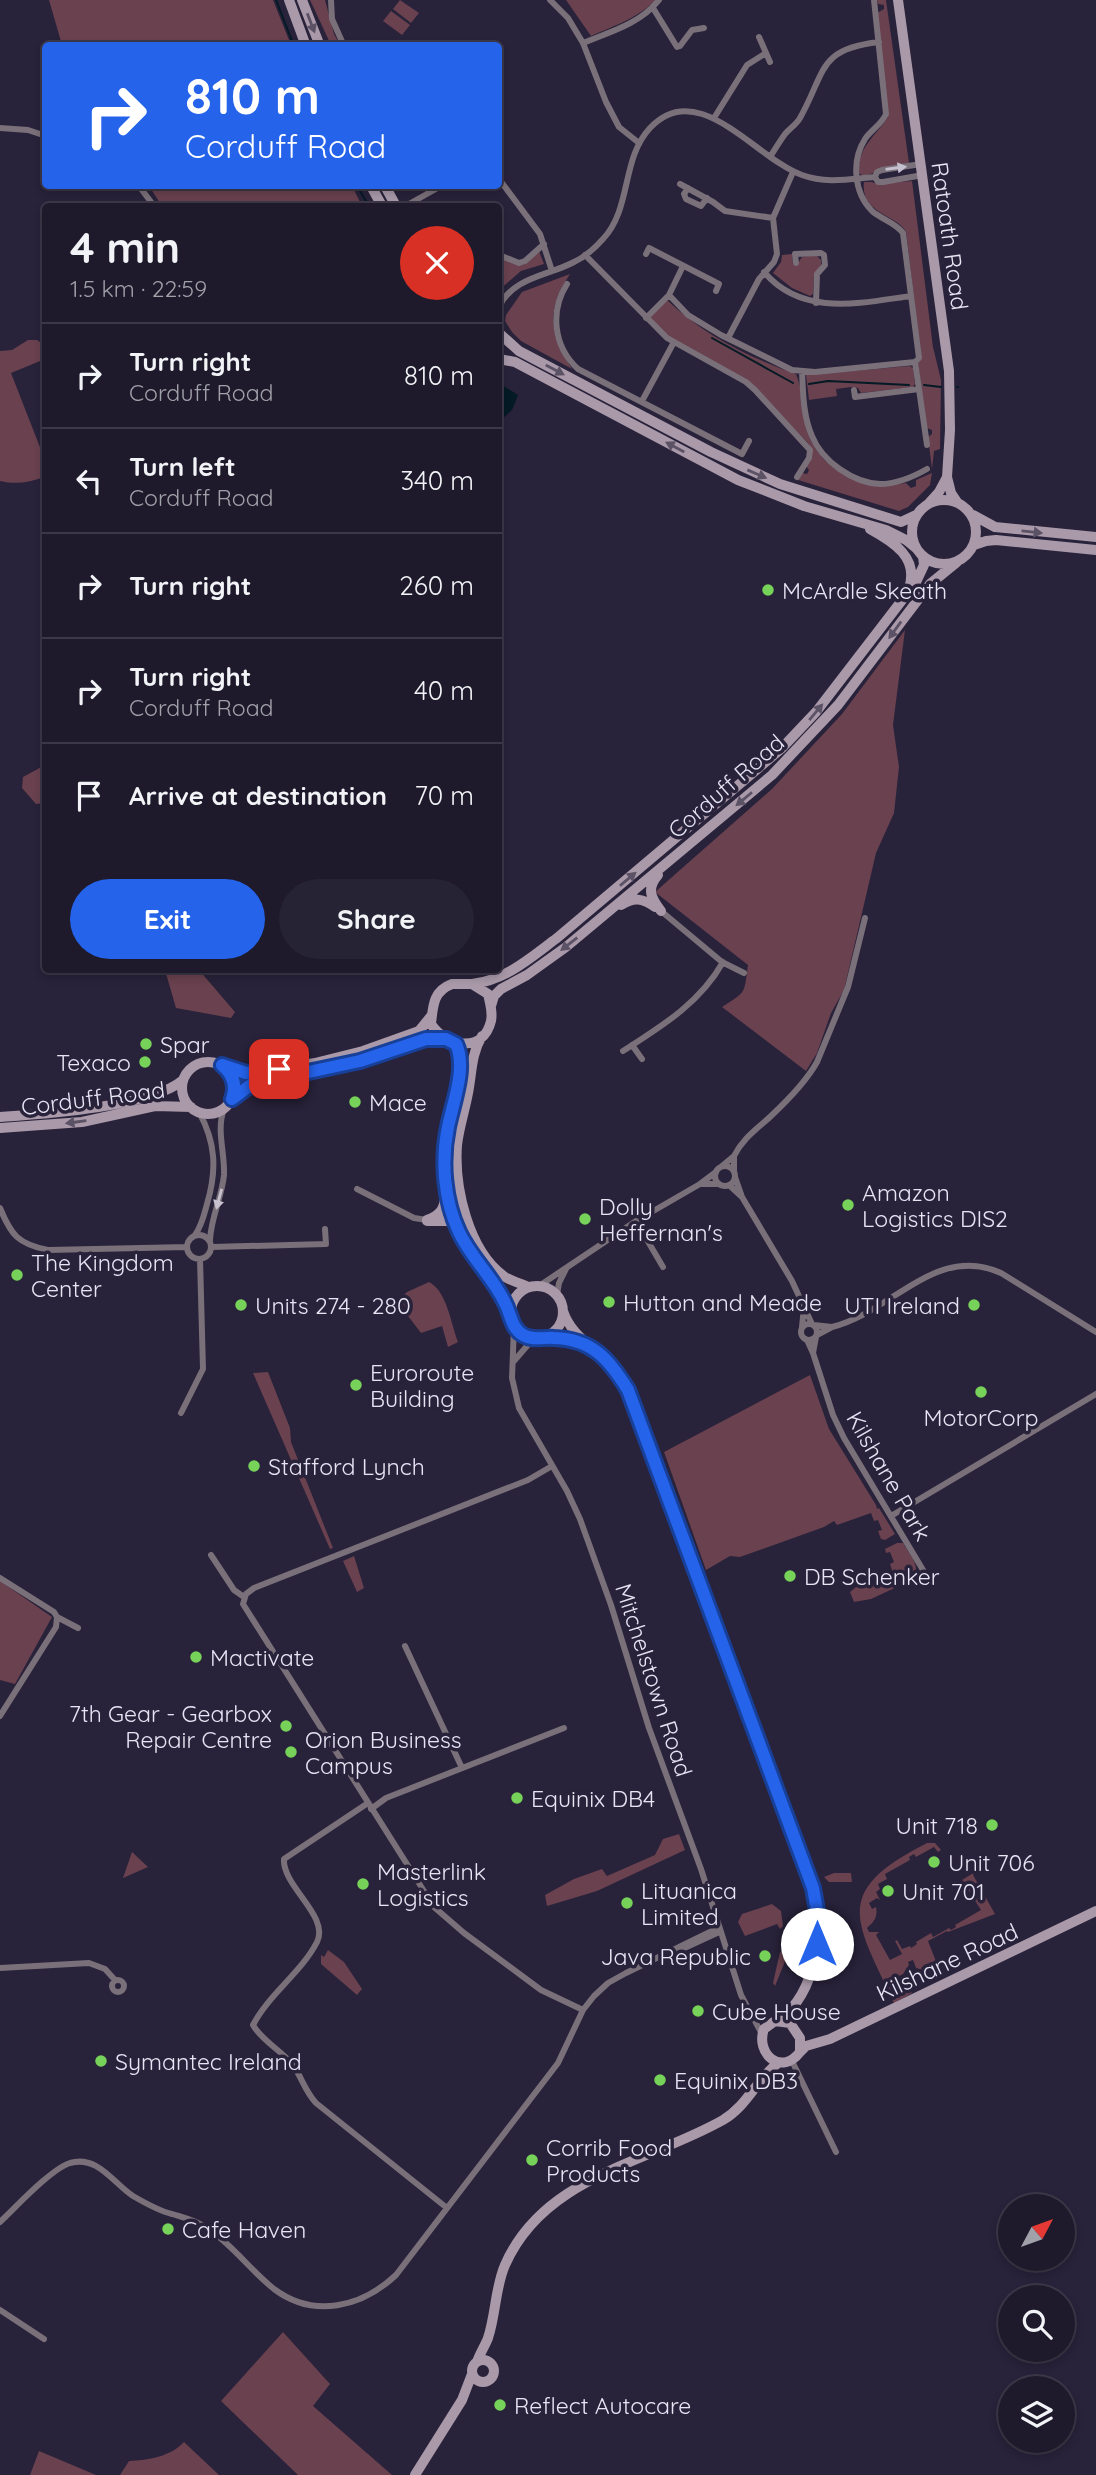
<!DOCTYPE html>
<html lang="en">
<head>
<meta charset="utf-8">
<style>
  body { margin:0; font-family:Quicksand,sans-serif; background:#262334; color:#f1f3f6; height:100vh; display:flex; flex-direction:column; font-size:26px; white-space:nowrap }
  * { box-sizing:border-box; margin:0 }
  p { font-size:23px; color:#a1a1a9 }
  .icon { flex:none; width:38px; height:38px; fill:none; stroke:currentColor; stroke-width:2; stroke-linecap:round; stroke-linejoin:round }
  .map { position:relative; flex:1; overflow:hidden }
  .side { position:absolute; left:42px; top:203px; width:460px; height:770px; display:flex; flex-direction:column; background:#1e1a2c; border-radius:7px; box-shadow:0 4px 10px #0003,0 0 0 2px #3c3848 }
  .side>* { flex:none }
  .top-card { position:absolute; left:42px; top:42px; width:460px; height:147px; border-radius:7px; box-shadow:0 4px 10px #0003,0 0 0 2px #3c3848; background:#2563eb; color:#fff; overflow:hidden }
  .needle { width:46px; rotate:49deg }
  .buttons { position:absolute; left:998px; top:2194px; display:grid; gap:14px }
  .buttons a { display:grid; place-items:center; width:77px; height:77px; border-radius:50%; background:#1e1a2c; box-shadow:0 4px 10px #0003,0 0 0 2px #3c3848; font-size:35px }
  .pin { position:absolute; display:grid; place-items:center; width:60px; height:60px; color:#fff; margin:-30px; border-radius:14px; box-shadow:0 4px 10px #0006 }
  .me { position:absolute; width:77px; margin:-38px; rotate:0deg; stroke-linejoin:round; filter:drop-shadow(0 0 5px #0008) }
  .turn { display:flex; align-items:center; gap:24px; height:147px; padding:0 28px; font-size:32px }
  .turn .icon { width:91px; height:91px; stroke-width:2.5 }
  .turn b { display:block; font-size:49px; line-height:60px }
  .round { display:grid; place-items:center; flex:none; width:74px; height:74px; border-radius:37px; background:#262334 }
  .overview { display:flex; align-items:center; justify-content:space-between; height:119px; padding:0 28px }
  h1 { font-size:42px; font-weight:800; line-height:52px }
  .button { display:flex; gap:14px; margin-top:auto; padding:14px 28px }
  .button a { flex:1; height:80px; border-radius:42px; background:#2563eb; color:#fff; font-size:28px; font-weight:800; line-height:80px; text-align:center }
  .button a+a { background:#262334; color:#f1f3f6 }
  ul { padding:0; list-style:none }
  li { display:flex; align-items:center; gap:21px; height:105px; padding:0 28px; border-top:2px solid #3c3848 }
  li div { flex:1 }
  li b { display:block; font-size:26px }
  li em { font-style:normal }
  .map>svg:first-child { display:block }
  .green { fill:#69414f }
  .water { fill:#041a25 }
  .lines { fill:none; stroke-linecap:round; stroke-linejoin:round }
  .stream { stroke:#041a25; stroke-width:2 }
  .street { stroke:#7a7079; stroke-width:6 }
  .secondary { stroke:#a999a9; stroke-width:10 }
  .oneway { fill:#5c5266 }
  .oneway2 { fill:#c6c1cf }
  .route-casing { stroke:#184099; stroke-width:18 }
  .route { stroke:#2563eb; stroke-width:12 }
  .poi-dot { fill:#77d259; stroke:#28223a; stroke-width:2.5 }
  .labels { text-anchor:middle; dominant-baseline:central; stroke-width:7; stroke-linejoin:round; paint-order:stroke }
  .street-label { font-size:23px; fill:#e7e4f4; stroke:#28223a }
  .poi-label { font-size:23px; fill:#e7e4f4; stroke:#28223a; text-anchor:start }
</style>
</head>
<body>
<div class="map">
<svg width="1096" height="2475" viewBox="0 0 1096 2475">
  <rect width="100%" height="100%" fill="#28223a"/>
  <path class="green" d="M49,0H273L291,45H62Z
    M310,0H325L334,34L340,45H331Z
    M400,0L419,13L411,23L393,9Z
    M566,0H656C636,19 616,25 591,36Z
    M877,0H886L909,163L863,176L859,173C857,147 876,136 888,117L877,13L884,9V5L878,4Z
    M391,11L410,25L402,35L383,21Z
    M912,181L933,347L941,380L940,449L934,451L932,469L928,437L932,434V430L927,428L918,363L921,355L906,232C898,215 860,214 864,182H872L877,184Z
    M149,186H352L362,206H162Z
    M539,251L544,264L521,271L499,290V257L517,265H523Z
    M792,254L793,264L798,263L802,257L816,255L821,260V265L814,275L813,294L810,296L792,288L773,273L781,262L782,255Z
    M570,274C546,311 549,333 572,369L521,341L512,332L505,321L506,315L522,292Z
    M667,300C702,334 750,358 796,374C803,389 801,410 806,427C817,470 864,492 906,483L911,488L916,486V480L932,473L930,485L908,507L899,511L798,480L802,473L807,474L809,470L806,466L811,448L808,443L746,380L666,337L649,318Z
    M28,340H37L43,344L45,359L11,373L45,460V477C30,482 16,485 0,481V351L12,350Z
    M910,366L913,368L915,384L913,387L861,393L858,388L851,387L836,389L837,396L809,400L806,375Z
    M905,630L893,725L899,767L894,813L876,853L844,990L831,1013L817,1053L806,1071L722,1007C747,991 744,994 748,965L655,892L772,789L842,714Z
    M45,765V803L36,804L22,788L23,777Z
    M165,970H199L235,1012L231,1018L176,1008Z
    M429,1282C447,1291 451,1324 458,1342L448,1347L442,1326L421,1333L408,1316L401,1298L407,1292Z
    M268,1372L290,1428L291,1442L333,1548L330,1549L253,1373Z
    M810,1375L829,1429L876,1505L877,1509L879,1508L895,1534L885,1540L881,1539L878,1531L882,1530L878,1520L874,1521L871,1513L837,1525L834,1521L824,1527L740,1557L730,1556L706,1570L664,1452Z
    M897,1543H903C909,1554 923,1568 912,1578L909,1572L897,1583L899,1586L871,1599L854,1602L850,1592L856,1587L893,1573L890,1564L894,1562L890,1552L886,1553L885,1549Z
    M354,1556L364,1588L357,1592L343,1561Z
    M0,1581L52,1617L15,1684L0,1680Z
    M679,1834L685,1850L597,1891L547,1906L545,1895L574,1879L602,1869L607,1876L655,1855L663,1839Z
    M927,1843H935L941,1850L938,1852L934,1847L916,1857L914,1854L909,1857L910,1860L885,1874L887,1879L878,1884L880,1889L876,1892L880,1900L877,1898L869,1903L872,1909L876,1907C878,1917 874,1922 867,1928L869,1932H879L876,1935L890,1960L902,1954L895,1941L897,1940L902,1949L910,1946L911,1948L917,1944L916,1942L931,1933L933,1937L949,1928L951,1930L956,1927L955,1925L981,1910L962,1880L985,1866L973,1875L995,1914L948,1932L947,1931L928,1941L939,1969L935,1973L916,1968L913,1960L908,1962L909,1965L903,1974L897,1977L903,1992L910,1990L912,1993L894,2003C856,1921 830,1892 927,1843Z
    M132,1852L148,1867L123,1878Z
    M834,1873H851L852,1882H829L824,1877Z
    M772,1904L781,1911L783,1926L780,1929L777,1924L745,1936L738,1922L742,1914Z
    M328,1950L344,1962L362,1989L357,1995L321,1964V1955L324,1957Z
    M780,1952L788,1954L775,1986L773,1983Z
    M283,2332L330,2384L313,2406L392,2475H298L221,2401Z
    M184,2442L219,2475H120L129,2461C148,2460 170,2457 184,2442Z
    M39,2451L96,2475H30Z"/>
  <path class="water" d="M499,383L518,395L512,410L499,422Z"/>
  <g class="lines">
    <path class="stream" d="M276,0L294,46
      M357,186L369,206
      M712,338L793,383
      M809,384L828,381L909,385
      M924,385L941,387
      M957,387H958"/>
    <path class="street" d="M331,0L332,19L344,46
      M550,0L568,18L583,43L606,102L619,127L639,143
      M653,8L677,47L680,46L692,30L704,28
      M759,37L770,62
      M583,43C610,32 640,24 659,0
      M714,118L747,65L766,53
      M0,128L28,130L46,136
      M770,157C775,149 780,141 785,134C790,128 796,125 800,118C826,72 817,49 879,42
      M875,177L877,172L882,170L921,164
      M499,179L540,234L552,271
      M680,184L713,202L725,211L773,218
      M139,186L154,206
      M688,188L684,194L686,199L701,206L707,198
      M409,204L441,186
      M646,254L649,248L719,284L716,291
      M499,255L519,263L525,261L544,244
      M585,255L667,338L746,382L755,390L810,450L809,458L797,477
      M796,263L795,254L821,253L824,255L825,265L817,274L816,303
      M764,272C802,317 860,303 911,296
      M567,284C550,311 553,346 578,369L742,454L749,441
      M669,295L688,315L721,335L792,370L815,372L915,362L919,358L903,233C896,223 881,219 872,211C854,193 851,161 865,139C871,130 882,124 886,114L874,0
      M499,307C513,277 548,276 574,262C585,257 595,248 603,239C632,208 621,159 650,128C698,76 756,159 802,175C826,184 850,179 875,177L878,182H883L923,175
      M646,318L669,295L683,266
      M728,338L759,279L774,262L777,254L773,218L793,172
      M915,362L919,389
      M802,371C803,392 803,416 812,436C822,461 853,483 880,484C897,484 913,477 927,469
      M854,390L855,397L919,389L927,445
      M642,401L674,342
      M661,911L722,962L744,973
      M632,1045L642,1059
      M623,1051C662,1026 700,1003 723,962
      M734,1156C743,1138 757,1129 771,1116C788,1100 806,1082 817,1062L848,987L865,918
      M715 1176a10 10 0 1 1 20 0a10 10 0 1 1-20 0Z
      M722,1166L734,1156V1170
      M716,1172L700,1184H719
      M729,1185L742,1197L735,1177
      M357,1189L414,1218L427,1220
      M742,1197L792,1281L804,1307
      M0,1208C11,1235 18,1244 48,1250L187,1247
      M636,1221L663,1267
      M187 1247a12 12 0 1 1 24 0a12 12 0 1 1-24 0Z
      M195,1235C202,1225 204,1215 207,1204C217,1170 216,1143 199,1112
      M210,1240C211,1217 222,1197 224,1175C225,1152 216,1130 224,1109
      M212,1247L326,1244L325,1229
      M539,1286L636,1221L700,1184
      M557,1295L559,1283L566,1269
      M801 1332a8 8 0 1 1 16 0a8 8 0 1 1-16 0Z
      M814,1325L832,1327L817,1335
      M514,1326L512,1378L519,1408L567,1491L580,1519L611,1605L649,1728L701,1869L741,1995L762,2034
      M802,1327L804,1307L812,1324
      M832,1327C891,1313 936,1243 1001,1273L1096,1332
      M807,1340L813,1353L816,1337
      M813,1353L833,1415L844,1438L926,1575
      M514,1361L533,1339
      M181,1413L203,1369L200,1259
      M552,1466L528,1480L254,1588L246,1594L243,1604L434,1907L464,1933L541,1990L583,2010
      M891,1516L1096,1394
      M211,1555L234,1590L244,1597
      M0,1578L54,1612L57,1617L78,1628
      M405,1646L462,1768
      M0,1716L56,1627L57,1617
      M368,1803L284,1859C282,1886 330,1916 317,1942C301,1973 269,1994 253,2025C262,2041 281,2050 293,2065C302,2078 305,2091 316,2103L447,2208
      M371,1809L386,1798L564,1728
      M678,1951L717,1933L720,1929
      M0,1968L89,1963L105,1969L115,1980
      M112 1986a6 6 0 1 1 12 0a6 6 0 1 1-12 0Z
      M792,2061L836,2152
      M0,2222C16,2207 51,2169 70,2163C98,2155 113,2183 133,2196C145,2203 159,2211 172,2214C185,2218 195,2220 207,2228C232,2244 250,2270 274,2289C314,2319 362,2307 396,2275L558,2063L583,2010L594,1996L608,1983L626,1973L716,1929H720
      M0,2310L44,2339"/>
    <path class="secondary" d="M289,0L306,46
      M302,0L320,46
      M898,0L949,371L950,430L947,477L951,493L957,502
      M371,186L382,206
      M385,186L396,206
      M499,333L519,351L711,452L780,484L901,522L916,515
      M499,359L515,362L738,480L804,506L886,530L906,540L917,549
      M912 532a32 32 0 1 1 64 0a32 32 0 1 1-64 0Z
      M929,503L939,492L947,477
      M973,515L995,527L1096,537
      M870,529C894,542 919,558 909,588
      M974,545L986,541L996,540L1096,550
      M658,875C646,889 651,898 661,911
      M621,905C634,897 642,898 655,907
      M452,984H472L488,994C490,1003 493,1012 491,1021C483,1054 446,1047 431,1024C433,1006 433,991 452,984Z
      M472,984C506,980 530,958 557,938L781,749L816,712L916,582L924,565L923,556
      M491,1006L494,996L501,989L527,975L566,947L772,775L838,705L930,584L957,562
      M482,1036C471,1054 472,1073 468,1093C465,1110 459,1127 457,1145C454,1187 468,1251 505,1277C512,1281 522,1284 529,1287
      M456,1044L460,1053V1066C448,1133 431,1182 466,1246C480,1271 500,1289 510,1315
      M182 1088a26 26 0 1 1 52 0a26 26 0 1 1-52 0Z
      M222,1065L236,1071L253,1073L315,1063L363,1051L419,1031L432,1015
      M232,1099L252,1084L360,1061L426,1039H446
      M0,1117C43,1114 152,1107 183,1080
      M0,1128L82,1122L155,1106L191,1107
      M427,1220C440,1215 445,1209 445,1195
      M427,1221H449L457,1230
      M511 1312a26 26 0 1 1 52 0a26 26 0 1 1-52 0Z
      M563,1311C571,1335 591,1345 607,1362C619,1375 627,1390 635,1406L812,1888C823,1931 818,1991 779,2020
      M548,1337L567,1338L581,1341
      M775,2021L790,2023L800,2038V2052C781,2077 755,2053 764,2029Z
      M800,2052L806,2046L830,2039L1096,1911
      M472 2371a11 11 0 1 1 22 0a11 11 0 1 1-22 0Z
      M477,2362C480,2353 485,2346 488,2338C496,2314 495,2288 505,2265C544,2176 647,2163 723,2120C748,2105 756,2080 778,2063
      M415,2475L462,2400L472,2374"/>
  </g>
  <defs><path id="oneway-solid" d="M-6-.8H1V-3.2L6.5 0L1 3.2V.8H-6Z" transform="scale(1.75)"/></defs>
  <g class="oneway">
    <use href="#oneway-solid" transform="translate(311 23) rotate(69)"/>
    <use href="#oneway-solid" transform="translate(555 370) rotate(28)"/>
    <use href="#oneway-solid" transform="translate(675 447) rotate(-152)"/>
    <use href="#oneway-solid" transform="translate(757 474) rotate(23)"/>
    <use href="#oneway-solid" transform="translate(1032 532) rotate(6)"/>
    <use href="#oneway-solid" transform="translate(895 630) rotate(126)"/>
    <use href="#oneway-solid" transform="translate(816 712) rotate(-50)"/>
    <use href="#oneway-solid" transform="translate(744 799) rotate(140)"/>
    <use href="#oneway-solid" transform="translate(628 879) rotate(-40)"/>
    <use href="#oneway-solid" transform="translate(569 944) rotate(142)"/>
    <use href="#oneway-solid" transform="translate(76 1122) rotate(172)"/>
  </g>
  <g class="oneway2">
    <use href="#oneway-solid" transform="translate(896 168) rotate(-8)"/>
    <use href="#oneway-solid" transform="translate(219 1199) rotate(105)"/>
  </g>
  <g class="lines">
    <defs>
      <path id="route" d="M279,1069L246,1073L222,1065C233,1074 237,1085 232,1099L252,1084L360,1061L426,1039H446L456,1044C467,1068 453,1102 448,1127C441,1161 444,1200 459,1232C471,1258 493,1277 505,1303C511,1314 511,1328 523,1335C533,1341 543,1337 554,1338C592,1339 609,1359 628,1390L813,1888L818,1916L817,1944"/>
    </defs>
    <use href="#route" class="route-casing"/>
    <use href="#route" class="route"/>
  </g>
  <g class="poi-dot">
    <circle cx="768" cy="590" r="7"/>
    <circle cx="146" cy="1044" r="7"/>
    <circle cx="145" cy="1062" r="7"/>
    <circle cx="355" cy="1102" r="7"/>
    <circle cx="848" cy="1205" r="7"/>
    <circle cx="585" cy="1219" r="7"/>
    <circle cx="17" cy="1275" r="7"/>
    <circle cx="609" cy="1302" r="7"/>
    <circle cx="241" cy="1305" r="7"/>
    <circle cx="974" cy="1305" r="7"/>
    <circle cx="356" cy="1385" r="7"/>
    <circle cx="981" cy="1392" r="7"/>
    <circle cx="254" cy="1466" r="7"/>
    <circle cx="790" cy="1576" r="7"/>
    <circle cx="196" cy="1657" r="7"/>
    <circle cx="286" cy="1726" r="7"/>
    <circle cx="291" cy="1752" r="7"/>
    <circle cx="517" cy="1798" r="7"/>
    <circle cx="992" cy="1825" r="7"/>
    <circle cx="934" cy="1862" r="7"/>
    <circle cx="363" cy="1884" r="7"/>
    <circle cx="888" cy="1891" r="7"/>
    <circle cx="627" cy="1903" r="7"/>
    <circle cx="765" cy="1956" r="7"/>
    <circle cx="698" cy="2011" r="7"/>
    <circle cx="101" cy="2061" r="7"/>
    <circle cx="660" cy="2080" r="7"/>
    <circle cx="532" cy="2160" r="7"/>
    <circle cx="168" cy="2229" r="7"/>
    <circle cx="500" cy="2405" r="7"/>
  </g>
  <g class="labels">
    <g class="street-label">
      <text transform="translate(950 236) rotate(82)">Ratoath Road</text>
      <text transform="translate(726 786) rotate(-41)">Corduff Road</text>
      <text transform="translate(93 1098) rotate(-7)">Corduff Road</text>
      <text transform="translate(889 1476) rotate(60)">Kilshane Park</text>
      <text transform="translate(654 1680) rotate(72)">Mitchelstown Road</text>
      <text transform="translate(947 1962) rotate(-25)">Kilshane Road</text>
    </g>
    <g class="poi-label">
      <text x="782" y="590">McArdle Skeath</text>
      <text x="160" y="1044">Spar</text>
      <text x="131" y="1062" text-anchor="end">Texaco</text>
      <text x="369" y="1102">Mace</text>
      <text x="862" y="1192">Amazon<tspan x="862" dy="26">Logistics DIS2</tspan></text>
      <text x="599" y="1206">Dolly<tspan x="599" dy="26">Heffernan's</tspan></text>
      <text x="31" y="1262">The Kingdom<tspan x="31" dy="26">Center</tspan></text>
      <text x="623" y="1302">Hutton and Meade</text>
      <text x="255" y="1305">Units 274 - 280</text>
      <text x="960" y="1305" text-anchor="end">UTI Ireland</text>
      <text x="370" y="1372">Euroroute<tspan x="370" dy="26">Building</tspan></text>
      <text x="981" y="1417" text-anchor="middle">MotorCorp</text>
      <text x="268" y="1466">Stafford Lynch</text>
      <text x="804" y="1576">DB Schenker</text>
      <text x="210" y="1657">Mactivate</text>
      <text x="272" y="1713" text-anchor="end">7th Gear - Gearbox<tspan x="272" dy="26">Repair Centre</tspan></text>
      <text x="305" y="1739">Orion Business<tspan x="305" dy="26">Campus</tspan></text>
      <text x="531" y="1798">Equinix DB4</text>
      <text x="978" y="1825" text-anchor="end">Unit 718</text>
      <text x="948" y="1862">Unit 706</text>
      <text x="377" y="1871">Masterlink<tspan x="377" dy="26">Logistics</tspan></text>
      <text x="641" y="1890">Lituanica<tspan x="641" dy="26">Limited</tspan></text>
      <text x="902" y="1891">Unit 701</text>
      <text x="751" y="1956" text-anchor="end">Java Republic</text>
      <text x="712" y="2011">Cube House</text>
      <text x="115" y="2061">Symantec Ireland</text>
      <text x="674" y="2080">Equinix DB3</text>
      <text x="546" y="2147">Corrib Food<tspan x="546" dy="26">Products</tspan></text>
      <text x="182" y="2229">Cafe Haven</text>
      <text x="514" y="2405">Reflect Autocare</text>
    </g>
  </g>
</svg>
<div class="buttons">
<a><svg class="needle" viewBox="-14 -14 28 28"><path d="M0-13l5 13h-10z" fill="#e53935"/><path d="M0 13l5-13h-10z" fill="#a1a1a9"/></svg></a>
<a><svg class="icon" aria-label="search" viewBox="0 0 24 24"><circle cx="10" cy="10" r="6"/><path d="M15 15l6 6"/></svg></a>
<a><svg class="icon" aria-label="layers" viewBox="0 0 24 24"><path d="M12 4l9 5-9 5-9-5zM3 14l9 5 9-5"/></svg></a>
</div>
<div class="pin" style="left:279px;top:1069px;background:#d93025"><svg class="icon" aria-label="arrive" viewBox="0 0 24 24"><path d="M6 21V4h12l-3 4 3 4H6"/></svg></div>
<svg class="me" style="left:817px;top:1944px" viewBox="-20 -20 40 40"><circle r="19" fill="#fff"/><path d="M0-13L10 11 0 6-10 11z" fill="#2563eb"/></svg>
<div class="top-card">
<div class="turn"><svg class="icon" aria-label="right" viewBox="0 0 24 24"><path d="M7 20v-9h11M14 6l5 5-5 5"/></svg><div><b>810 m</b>Corduff Road</div></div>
</div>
<section class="side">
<div class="overview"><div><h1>4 min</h1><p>1.5 km · 22:59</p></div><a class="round" style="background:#d93025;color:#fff"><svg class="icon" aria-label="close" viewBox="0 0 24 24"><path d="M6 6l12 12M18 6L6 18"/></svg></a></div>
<ul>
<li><svg class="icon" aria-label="right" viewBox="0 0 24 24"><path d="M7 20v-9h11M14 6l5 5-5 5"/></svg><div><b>Turn right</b><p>Corduff Road</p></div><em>810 m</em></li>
<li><svg class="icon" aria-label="left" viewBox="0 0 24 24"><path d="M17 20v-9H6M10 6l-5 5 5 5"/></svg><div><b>Turn left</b><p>Corduff Road</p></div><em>340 m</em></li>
<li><svg class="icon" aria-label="right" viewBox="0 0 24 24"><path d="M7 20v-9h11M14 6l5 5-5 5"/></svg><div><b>Turn right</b></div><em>260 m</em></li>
<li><svg class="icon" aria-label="right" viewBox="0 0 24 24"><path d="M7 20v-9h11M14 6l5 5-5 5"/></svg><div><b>Turn right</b><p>Corduff Road</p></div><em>40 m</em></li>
<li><svg class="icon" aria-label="arrive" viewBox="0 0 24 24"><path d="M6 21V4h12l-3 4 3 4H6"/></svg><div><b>Arrive at destination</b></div><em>70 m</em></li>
</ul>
<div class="button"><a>Exit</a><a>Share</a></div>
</section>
</div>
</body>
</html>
